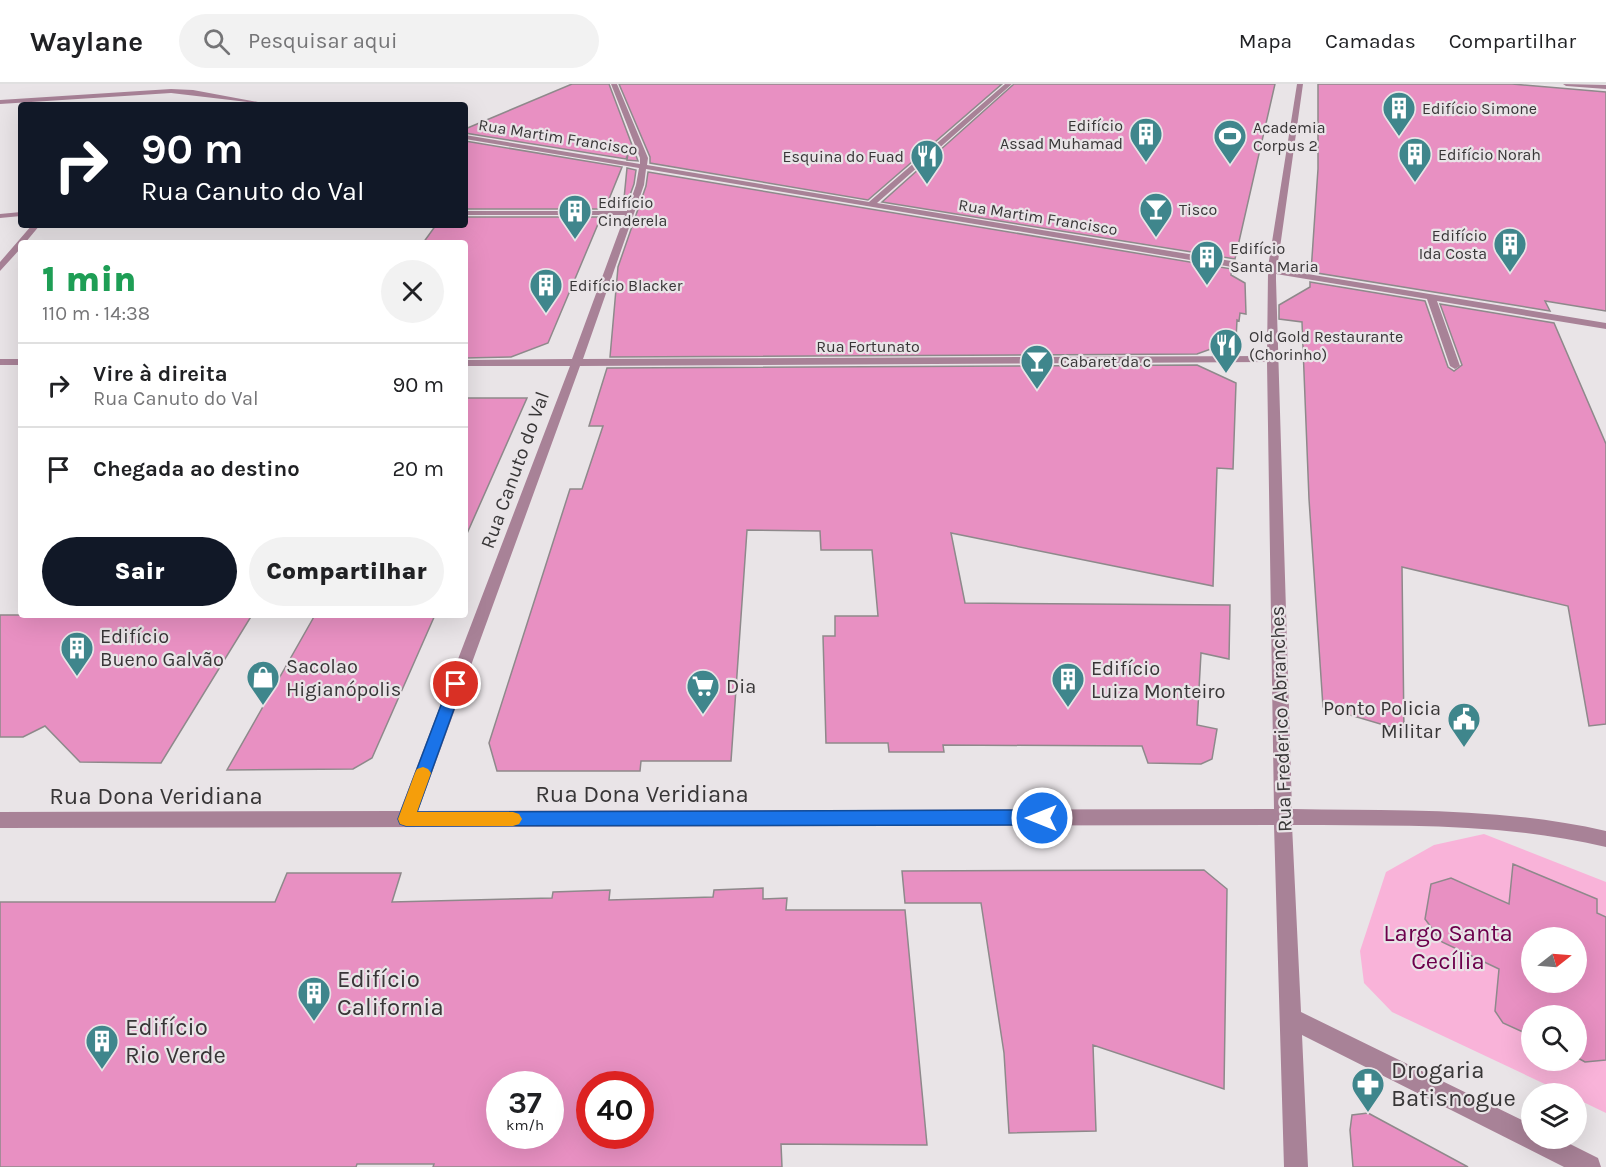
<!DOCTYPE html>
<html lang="pt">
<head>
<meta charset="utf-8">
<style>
  body { margin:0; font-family:Karla,sans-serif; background:#f2f2f2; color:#202124; height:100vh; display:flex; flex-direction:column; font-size:22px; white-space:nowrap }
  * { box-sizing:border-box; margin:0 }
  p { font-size:20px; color:#757577 }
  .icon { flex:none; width:33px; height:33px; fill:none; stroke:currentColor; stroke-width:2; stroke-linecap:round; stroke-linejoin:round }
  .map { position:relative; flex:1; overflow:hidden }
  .sheet { position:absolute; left:18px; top:156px; width:450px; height:378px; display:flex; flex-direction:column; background:#fff; border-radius:6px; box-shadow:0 6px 24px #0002 }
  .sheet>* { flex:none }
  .top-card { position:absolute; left:18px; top:18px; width:450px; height:126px; border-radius:6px; box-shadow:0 6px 24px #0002; background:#111827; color:#fff; overflow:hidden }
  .needle { width:39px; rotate:73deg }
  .controls { position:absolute; left:1521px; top:843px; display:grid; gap:12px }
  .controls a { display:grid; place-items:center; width:66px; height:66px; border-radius:50%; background:#fff; box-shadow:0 6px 24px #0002; font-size:30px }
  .speed { position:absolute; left:486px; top:987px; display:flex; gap:12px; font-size:30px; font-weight:700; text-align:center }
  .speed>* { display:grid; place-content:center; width:78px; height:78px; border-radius:50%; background:#fff; box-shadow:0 6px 24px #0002; line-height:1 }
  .speed small { font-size:15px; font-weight:400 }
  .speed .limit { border:9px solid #d22; background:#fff; color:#111 }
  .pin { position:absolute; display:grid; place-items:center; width:51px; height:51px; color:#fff; margin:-26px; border:3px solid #fff; border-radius:50%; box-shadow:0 2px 6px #0007 }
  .me { position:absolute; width:66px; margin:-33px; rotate:270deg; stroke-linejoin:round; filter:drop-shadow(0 0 4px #0008) }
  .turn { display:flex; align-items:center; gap:21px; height:126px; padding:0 24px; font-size:27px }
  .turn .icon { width:78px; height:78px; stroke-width:2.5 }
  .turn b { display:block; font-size:42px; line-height:51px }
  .round { display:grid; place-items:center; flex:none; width:63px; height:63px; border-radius:32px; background:#f2f2f2 }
  .head { display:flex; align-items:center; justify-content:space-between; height:102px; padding:0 24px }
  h1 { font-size:36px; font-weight:800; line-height:45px; color:#1e9e55 }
  .cta { display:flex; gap:12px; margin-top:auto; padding:12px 24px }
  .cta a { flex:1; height:69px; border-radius:36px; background:#111827; color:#fff; font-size:24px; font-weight:800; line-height:69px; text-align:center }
  .cta a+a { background:#f2f2f2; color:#202124 }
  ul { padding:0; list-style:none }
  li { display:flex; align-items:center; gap:18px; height:84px; padding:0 24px; border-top:2px solid #e0e0e0 }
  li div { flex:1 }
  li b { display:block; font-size:22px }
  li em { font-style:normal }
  header { display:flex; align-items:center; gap:36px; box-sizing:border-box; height:84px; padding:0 30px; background:#fff; border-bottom:2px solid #e0e0e0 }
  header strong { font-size:28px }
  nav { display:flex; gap:33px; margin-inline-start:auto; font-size:21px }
  .search { width:420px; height:54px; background:#f2f2f2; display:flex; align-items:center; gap:15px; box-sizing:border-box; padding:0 21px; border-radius:33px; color:#757577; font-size:22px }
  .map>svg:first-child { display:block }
  .green { fill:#f9b3d9; fill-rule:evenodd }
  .building { fill:#e890c2; stroke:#8e898b; stroke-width:1.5; fill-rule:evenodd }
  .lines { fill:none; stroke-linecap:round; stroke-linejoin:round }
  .minor { fill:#a88297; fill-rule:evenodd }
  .route { fill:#1a73e8; stroke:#114b97; stroke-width:1.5 }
  .slow { fill:#f59e0b }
  .labels { text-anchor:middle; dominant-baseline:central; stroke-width:4.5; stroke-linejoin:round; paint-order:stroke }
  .far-poi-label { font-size:16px; fill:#383637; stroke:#e9e4e7; text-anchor:start }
  .far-street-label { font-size:16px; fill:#383637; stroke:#e9e4e7 }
  .street-label { font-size:20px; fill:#383637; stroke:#e9e4e7 }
  .poi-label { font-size:20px; fill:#383637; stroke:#e9e4e7; text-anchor:start }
  .near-street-label { font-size:24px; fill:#383637; stroke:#e9e4e7 }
  .near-park-label { font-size:24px; fill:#6c004c; stroke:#e9e4e7 }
  .near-poi-label { font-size:24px; fill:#383637; stroke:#e9e4e7; text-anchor:start }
</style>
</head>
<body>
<header>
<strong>Waylane</strong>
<div class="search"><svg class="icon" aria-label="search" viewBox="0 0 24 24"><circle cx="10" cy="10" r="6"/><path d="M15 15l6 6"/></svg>Pesquisar aqui</div>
<nav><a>Mapa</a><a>Camadas</a><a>Compartilhar</a></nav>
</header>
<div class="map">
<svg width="1606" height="1083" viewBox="0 0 1606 1083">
  <rect width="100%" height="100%" fill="#e9e4e7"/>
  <path class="green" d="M1484,750L1606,798V1029L1577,1015L1576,1010L1564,1009L1392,928L1364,899L1360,867L1386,788L1434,761ZM1532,854H1576V898H1532ZM1532,932H1576V976H1532Z"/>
  <path class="building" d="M572,0H609L638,77L627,76L628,70L626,75L465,49V45Z
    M619,0H1002L868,116L650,79V73Z
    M1014,0H1275L1235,175L882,118Z
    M1318,0H1512L1606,8V227L1545,217L1550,227L1311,188L1318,85Z
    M465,57L622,83L605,125H465Z
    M627,84L636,86L634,100L625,125H623Z
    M648,88L1232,185L1231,191L1245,199L1246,230L1240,229L1239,237L1237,236L1236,256L1197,270L610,273L618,183L646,102Z
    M465,133H601L548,259L511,273L465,274V159H423L436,141H465Z
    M1310,198L1425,217L1448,283L1454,287L1462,281L1440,220L1554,239L1606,360V640L1589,642L1568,522L1402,483L1404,647L1323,623L1309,415L1302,238L1279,235V221L1310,203Z
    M1197,281L1236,299L1233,385L1217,384L1213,502L951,449L965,519L1230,521L1229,575L1201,569L1197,641L1217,645L1212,675L1201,680L1148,679L1142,662L943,661L944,668H889L888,659H826L823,552H835V532H878L872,466H821L820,447L747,446L731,677H641L640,687H497L489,659L570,405H582L603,342H589L607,284Z
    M465,314H527L465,454Z
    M0,531H252L161,679L80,678L45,642L23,653H0Z
    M315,531H435L372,674L353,685L227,686Z
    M1513,780L1597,815V829L1606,833V976L1585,978L1576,973V932H1532V952L1503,939L1495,927L1499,885L1442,858L1425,835L1431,800L1451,794L1509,820ZM1532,854H1576V898H1532Z
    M1204,786L1227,805L1224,1005L1093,961L1096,1047L1009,1049L1004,969L981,819H905L902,787Z
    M287,789H401L392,818L552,814L553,808L610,806L609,816L713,813L714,806L763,804V815L787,814L786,826H905L927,1061L781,1060L782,1083H433L434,1080H357L356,1083H0V818H275ZM500,1000H550V1052H500ZM590,1000H640V1052H590Z
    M1368,1029L1468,1083H1353L1350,1046L1352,1031Z"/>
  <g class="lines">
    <path class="minor" d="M611,0H617L648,74L647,81L869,118L1005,0H1012L877,119L1268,183L1297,0H1303L1277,185L1606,239V245L1437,217L1460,282L1455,285L1450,282L1427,215L1276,190V196L1292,725C1398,727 1502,723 1606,747V763C1502,738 1398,742 1292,741L1301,928L1532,1041V1054H1558L1598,1074L1601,1083H1564L1302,951L1308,1083H1284L1274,741L0,744V728L400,727L570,282H465V276L572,275L625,131H465V127H627L636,101L639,84L465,55V51L640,80V74ZM646,85L1268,189L1267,272L583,275L644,101ZM1267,278L1274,725L418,727L580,282Z
      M1563,0L1606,1V5L1566,2Z
      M171,5L193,6L274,21L171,9L0,20V16Z
      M21,128V132L0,134V130Z
      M32,141H40L25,159H21V164L0,187V178Z
      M0,275H21V281H0Z"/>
  </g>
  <path class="route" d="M456,595L463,600L417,728L1042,726L1048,729L1050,734L1048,738L1042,741L406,742L400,740L398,735L449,600Z"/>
  <path class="slow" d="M423,683L428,685L431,689L417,728H513L519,730L522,735L519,740L513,742H406L400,740L398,735L415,689L417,685Z"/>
  <defs>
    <symbol id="building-pin" viewBox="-11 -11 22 30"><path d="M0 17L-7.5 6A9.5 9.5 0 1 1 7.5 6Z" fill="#3f868c" stroke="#e9e4e7"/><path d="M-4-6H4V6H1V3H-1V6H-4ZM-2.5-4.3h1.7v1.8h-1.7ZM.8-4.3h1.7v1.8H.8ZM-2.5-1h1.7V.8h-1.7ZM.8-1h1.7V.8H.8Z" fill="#fff"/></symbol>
    <symbol id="stadium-pin" viewBox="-11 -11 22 30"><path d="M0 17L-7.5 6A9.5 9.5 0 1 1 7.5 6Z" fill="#3f868c" stroke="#e9e4e7"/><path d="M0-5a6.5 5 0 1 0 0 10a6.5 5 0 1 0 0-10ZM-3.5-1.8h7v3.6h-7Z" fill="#fff"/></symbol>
    <symbol id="restaurant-pin" viewBox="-11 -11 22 30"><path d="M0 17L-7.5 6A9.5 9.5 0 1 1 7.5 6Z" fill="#3f868c" stroke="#e9e4e7"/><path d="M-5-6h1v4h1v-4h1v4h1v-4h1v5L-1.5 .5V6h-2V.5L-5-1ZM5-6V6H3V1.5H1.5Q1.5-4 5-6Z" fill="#fff"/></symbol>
    <symbol id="bar-pin" viewBox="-11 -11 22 30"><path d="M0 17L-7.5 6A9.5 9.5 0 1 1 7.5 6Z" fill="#3f868c" stroke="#e9e4e7"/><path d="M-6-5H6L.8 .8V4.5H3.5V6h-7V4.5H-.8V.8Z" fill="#fff"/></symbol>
    <symbol id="shop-pin" viewBox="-11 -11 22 30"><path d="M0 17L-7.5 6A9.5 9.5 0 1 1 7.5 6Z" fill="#3f868c" stroke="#e9e4e7"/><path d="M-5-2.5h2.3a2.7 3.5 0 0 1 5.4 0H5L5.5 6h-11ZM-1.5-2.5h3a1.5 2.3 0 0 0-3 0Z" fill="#fff"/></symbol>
    <symbol id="supermarket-pin" viewBox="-11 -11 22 30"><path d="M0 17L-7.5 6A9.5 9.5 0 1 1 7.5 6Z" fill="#3f868c" stroke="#e9e4e7"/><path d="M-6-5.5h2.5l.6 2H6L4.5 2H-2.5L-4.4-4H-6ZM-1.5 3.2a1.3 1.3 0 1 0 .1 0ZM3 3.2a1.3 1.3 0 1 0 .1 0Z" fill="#fff"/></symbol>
    <symbol id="civic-pin" viewBox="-11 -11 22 30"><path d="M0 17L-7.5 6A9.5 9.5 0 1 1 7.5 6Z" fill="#3f868c" stroke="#e9e4e7"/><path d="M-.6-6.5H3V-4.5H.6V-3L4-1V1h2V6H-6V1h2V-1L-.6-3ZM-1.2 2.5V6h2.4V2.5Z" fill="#fff"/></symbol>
    <symbol id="pharmacy-pin" viewBox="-11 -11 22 30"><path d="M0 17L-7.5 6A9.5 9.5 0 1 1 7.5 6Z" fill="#3f868c" stroke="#e9e4e7"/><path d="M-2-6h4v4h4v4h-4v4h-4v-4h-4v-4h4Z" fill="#fff"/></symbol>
  </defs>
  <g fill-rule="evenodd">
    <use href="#building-pin" x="1380" y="5" width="38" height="52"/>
    <use href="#building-pin" x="1127" y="31" width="38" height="52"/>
    <use href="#stadium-pin" x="1211" y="33" width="38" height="52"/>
    <use href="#building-pin" x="1396" y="51" width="38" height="52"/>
    <use href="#restaurant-pin" x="908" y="53" width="38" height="52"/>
    <use href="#bar-pin" x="1137" y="106" width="38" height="52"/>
    <use href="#building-pin" x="556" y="108" width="38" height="52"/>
    <use href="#building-pin" x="1491" y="141" width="38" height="52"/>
    <use href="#building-pin" x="1188" y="154" width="38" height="52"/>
    <use href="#building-pin" x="527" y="182" width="38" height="52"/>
    <use href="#restaurant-pin" x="1207" y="242" width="38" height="52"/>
    <use href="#bar-pin" x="1018" y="258" width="38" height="52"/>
    <use href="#building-pin" x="58" y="545" width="38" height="52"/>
    <use href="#shop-pin" x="244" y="574" width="38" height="52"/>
    <use href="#building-pin" x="1049" y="576" width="38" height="52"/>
    <use href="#supermarket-pin" x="684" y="583" width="38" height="52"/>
    <use href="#civic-pin" x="1445" y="616" width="38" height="52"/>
    <use href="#building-pin" x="295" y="890" width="38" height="52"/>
    <use href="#building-pin" x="83" y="938" width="38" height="52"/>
    <use href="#pharmacy-pin" x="1349" y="981" width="38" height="52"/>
  </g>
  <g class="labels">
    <g class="far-poi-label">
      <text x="1422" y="24">Edifício Simone</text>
      <text x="1123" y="41" text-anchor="end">Edifício<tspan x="1123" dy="18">Assad Muhamad</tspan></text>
      <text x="1253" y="43">Academia<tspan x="1253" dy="18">Corpus 2</tspan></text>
      <text x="1438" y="70">Edifício Norah</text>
      <text x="904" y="72" text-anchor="end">Esquina do Fuad</text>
      <text x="598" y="118">Edifício<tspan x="598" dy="18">Cinderela</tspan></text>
      <text x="1179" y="125">Tisco</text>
      <text x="1487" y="151" text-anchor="end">Edifício<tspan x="1487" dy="18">Ida Costa</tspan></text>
      <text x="1230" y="164">Edifício<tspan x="1230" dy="18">Santa Maria</tspan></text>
      <text x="569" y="201">Edifício Blacker</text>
      <text x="1249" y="252">Old Gold Restaurante<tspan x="1249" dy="18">(Chorinho)</tspan></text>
      <text x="1060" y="277">Cabaret da c</text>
    </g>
    <g class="far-street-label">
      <text transform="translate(558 53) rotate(9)">Rua Martim Francisco</text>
      <text transform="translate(1038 133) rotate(9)">Rua Martim Francisco</text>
      <text x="868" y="262">Rua Fortunato</text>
    </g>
    <g class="street-label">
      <text transform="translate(515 386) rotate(-70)">Rua Canuto do Val</text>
      <text transform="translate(1281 635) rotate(-92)">Rua Frederico Abranches</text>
    </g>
    <g class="poi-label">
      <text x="100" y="552">Edifício<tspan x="100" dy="23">Bueno Galvão</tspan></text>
      <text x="286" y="582">Sacolao<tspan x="286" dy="23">Higianópolis</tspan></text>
      <text x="1091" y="584">Edifício<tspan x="1091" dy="23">Luiza Monteiro</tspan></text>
      <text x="726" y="602">Dia</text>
      <text x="1441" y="624" text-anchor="end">Ponto Policia<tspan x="1441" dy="23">Militar</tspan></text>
    </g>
    <g class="near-street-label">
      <text x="642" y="710">Rua Dona Veridiana</text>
      <text x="156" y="712">Rua Dona Veridiana</text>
    </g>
    <g class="near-park-label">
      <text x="1448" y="849">Largo Santa<tspan x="1448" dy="28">Cecília</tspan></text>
    </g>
    <g class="near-poi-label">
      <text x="337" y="895">Edifício<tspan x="337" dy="28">California</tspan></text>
      <text x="125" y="943">Edifício<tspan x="125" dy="28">Rio Verde</tspan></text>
      <text x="1391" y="986">Drogaria<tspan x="1391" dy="28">Batisnogue</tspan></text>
    </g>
  </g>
</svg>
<div class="controls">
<a><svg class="needle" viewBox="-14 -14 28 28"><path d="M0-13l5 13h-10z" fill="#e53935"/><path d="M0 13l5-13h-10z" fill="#757577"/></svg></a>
<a><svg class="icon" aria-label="search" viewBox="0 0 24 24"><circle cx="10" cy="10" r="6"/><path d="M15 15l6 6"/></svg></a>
<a><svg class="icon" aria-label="layers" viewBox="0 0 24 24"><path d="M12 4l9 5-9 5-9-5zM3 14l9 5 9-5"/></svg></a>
</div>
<div class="speed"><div>37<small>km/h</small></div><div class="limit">40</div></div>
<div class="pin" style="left:456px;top:600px;background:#d93025"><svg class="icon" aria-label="arrive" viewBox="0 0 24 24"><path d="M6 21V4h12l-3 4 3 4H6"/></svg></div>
<svg class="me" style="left:1042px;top:734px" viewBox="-20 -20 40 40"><circle r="17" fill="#1a73e8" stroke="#fff" stroke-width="3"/><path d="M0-11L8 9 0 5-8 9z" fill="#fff"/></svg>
<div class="top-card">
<div class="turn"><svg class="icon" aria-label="right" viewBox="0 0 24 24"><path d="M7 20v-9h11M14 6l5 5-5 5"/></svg><div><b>90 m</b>Rua Canuto do Val</div></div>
</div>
<section class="sheet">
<div class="head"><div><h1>1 min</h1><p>110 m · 14:38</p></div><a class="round"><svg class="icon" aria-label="close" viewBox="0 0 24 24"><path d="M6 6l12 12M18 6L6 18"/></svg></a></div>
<ul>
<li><svg class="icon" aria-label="right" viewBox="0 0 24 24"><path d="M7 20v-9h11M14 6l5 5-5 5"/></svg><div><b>Vire à direita</b><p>Rua Canuto do Val</p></div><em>90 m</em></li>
<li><svg class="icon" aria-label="arrive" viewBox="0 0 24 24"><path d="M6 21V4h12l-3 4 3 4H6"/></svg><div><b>Chegada ao destino</b></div><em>20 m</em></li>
</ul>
<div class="cta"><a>Sair</a><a>Compartilhar</a></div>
</section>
</div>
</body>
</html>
